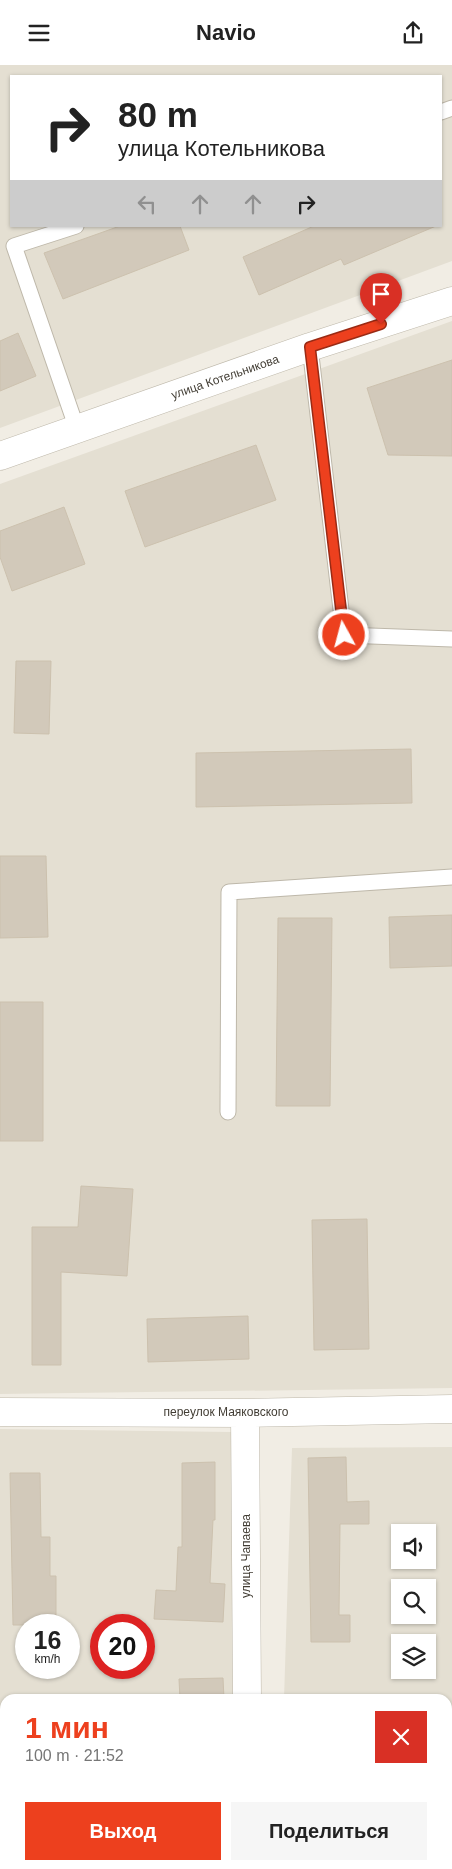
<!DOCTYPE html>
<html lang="ru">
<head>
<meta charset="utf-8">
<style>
  body { margin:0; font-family:Helvetica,sans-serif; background:#f6f6f6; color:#222; height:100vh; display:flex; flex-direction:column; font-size:19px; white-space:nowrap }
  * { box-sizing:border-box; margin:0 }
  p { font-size:16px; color:#767676 }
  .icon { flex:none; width:28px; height:28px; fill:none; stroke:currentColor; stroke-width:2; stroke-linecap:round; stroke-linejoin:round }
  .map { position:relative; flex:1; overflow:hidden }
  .details { position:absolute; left:0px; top:1629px; width:452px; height:176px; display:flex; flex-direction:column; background:#fff; border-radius:15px 15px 0 0; box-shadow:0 1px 4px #0004 }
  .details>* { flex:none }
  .hud { position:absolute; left:10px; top:10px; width:432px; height:152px; border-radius:0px; box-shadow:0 1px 4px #0004; background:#fff; color:#222; overflow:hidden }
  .tools { position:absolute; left:391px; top:1459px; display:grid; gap:10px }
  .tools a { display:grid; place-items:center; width:45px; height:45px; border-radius:0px; background:#fff; box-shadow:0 1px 4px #0004; font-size:25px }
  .speed { position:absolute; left:15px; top:1549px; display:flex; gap:10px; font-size:25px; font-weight:700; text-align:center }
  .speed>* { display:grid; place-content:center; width:65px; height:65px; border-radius:50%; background:#fff; box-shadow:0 1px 4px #0004; line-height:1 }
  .speed small { font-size:12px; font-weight:400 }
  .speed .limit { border:8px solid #d22; background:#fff; color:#111 }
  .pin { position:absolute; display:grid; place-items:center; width:42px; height:42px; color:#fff; margin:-51px -21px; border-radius:50% 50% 50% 0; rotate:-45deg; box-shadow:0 0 5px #0007 }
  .pin .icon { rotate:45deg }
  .me { position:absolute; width:55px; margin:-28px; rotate:353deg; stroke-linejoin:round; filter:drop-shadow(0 0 4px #0008) }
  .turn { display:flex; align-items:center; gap:18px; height:105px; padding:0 25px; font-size:22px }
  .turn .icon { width:65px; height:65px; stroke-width:2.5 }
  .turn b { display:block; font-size:35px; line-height:42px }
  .lanes { display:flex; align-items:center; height:48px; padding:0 25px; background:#0003; justify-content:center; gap:25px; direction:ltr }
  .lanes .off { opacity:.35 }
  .round { display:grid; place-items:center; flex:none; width:52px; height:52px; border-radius:0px; background:#f6f6f6 }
  .overview { display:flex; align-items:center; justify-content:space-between; height:85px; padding:0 25px }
  h1 { font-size:30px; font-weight:700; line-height:38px; color:#ed401e }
  .button { display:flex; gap:10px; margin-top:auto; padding:10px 25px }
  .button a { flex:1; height:58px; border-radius:0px; background:#ed401e; color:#fff; font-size:20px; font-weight:700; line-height:58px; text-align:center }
  .button a+a { background:#f6f6f6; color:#222 }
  header { display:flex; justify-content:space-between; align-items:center; height:65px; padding:0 25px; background:#fff; font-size:22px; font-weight:700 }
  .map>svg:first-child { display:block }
  .residential { fill:#e4dfd2; fill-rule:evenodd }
  .building { fill:#d2c9ba; stroke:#ccc1ae }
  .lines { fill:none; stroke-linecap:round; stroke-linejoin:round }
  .service-casing { stroke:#beb8aa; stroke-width:17 }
  .minor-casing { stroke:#beb8aa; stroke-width:29 }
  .tertiary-casing { stroke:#beb8aa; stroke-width:29 }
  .service { stroke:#fff; stroke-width:15 }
  .minor { stroke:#fff; stroke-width:28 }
  .tertiary { stroke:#fff; stroke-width:28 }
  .route-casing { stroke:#9a2a14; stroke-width:12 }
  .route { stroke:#ed401e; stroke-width:9 }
  .labels { text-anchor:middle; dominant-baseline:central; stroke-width:4; stroke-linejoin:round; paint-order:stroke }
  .street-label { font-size:12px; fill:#423d34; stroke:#fff }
</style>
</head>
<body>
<header><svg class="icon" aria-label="menu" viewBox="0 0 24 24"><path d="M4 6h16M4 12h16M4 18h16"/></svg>Navio<svg class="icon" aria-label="share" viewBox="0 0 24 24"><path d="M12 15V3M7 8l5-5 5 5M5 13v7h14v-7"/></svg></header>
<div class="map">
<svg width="452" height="1804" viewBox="0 0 452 1804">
  <rect width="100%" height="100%" fill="#f1ede4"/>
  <path class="residential" d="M0,0H452V196L0,363ZM11,11H441V161H11Z
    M452,256V1323L0,1329V419Z
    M0,1364L231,1367L235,1634H5V1800H237V1804H0ZM26,1560H69V1602H26ZM101,1560H144V1602H101Z
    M452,1382V1804H279V1800H448V1634H284L292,1383ZM400,1468H428V1495H400ZM400,1522H428V1550H400ZM400,1578H428V1605H400Z"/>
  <path class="building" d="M120,161H180L189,185L63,234L44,188Z
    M314,161H436L344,200L341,194L259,230L243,192Z
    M18,268L36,311L0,326V276Z
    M452,295V391L388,390L367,323Z
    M256,380L276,435L145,482L125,426Z
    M64,442L85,499L12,526L0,492V466Z
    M16,596H51L49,669L14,668Z
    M411,684L412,738L196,742V688Z
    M0,791H46L48,872L0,873Z
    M452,850V901L390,903L389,852Z
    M278,853H332L330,1041H276Z
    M0,937H43V1076H0Z
    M81,1121L133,1124L127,1211L61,1207V1300H32V1162H78Z
    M367,1154L369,1284L314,1285L312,1155Z
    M248,1251L249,1294L148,1297L147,1254Z
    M346,1392L347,1437L369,1436V1459H340L339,1550H350V1577H311L308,1393Z
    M215,1397V1455H213L210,1518L225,1519L223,1557L154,1554L156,1525L176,1526L178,1482H182V1398Z
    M10,1408H40L41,1472H50V1511H56V1560H13Z
    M223,1613L224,1634H180L179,1614Z"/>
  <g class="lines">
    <defs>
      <path id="service" d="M441,47L452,43
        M76,161L14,181L77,364
        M310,282L344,570L452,574
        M228,1047L229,827L452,812"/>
      <path id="minor" d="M0,1347L245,1348L452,1344
        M245,1348L247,1634
        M248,1800V1804"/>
      <path id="tertiary" d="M0,391L310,282L452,236"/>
    </defs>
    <use href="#service" class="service-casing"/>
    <use href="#minor" class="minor-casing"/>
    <use href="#tertiary" class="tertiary-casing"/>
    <use href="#service" class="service"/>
    <use href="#minor" class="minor"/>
    <use href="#tertiary" class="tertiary"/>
  </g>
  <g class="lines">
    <defs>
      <path id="route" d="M344,570L310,282L381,259"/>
    </defs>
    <use href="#route" class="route-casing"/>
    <use href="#route" class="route"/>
  </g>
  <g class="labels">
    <g class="street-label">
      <text transform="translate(225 312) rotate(-19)">улица Котельникова</text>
      <text x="226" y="1347">переулок Маяковского</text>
      <text transform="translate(246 1491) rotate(-90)">улица Чапаева</text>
    </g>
  </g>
</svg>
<div class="tools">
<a><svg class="icon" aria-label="sound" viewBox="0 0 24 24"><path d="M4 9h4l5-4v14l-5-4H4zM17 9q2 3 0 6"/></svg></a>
<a><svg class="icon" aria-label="search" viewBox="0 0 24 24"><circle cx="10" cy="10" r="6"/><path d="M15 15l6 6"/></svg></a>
<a><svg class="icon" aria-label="layers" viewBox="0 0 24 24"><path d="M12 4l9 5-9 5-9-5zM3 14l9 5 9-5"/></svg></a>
</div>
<div class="speed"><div>16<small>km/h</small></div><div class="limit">20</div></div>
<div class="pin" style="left:381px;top:259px;background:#d93025"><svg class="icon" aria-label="arrive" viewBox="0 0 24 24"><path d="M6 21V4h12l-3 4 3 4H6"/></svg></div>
<svg class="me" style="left:344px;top:570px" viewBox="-20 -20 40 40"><circle r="17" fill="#ed401e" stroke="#fff" stroke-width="3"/><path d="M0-11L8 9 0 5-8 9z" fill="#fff"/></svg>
<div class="hud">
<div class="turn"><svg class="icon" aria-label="right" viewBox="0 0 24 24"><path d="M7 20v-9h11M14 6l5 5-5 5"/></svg><div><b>80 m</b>улица Котельникова</div></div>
<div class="lanes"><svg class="icon off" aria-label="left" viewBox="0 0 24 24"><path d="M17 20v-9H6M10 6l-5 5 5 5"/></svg><svg class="icon off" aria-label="ahead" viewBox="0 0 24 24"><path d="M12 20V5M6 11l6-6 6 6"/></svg><svg class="icon off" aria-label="ahead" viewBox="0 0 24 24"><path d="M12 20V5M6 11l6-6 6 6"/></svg><svg class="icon" aria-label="right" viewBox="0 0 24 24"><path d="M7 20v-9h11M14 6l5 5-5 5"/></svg></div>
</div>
<section class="details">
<div class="overview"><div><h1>1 мин</h1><p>100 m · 21:52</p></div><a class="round" style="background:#d93025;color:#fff"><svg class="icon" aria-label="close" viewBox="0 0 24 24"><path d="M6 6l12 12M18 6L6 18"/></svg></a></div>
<div class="button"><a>Выход</a><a>Поделиться</a></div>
</section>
</div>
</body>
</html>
